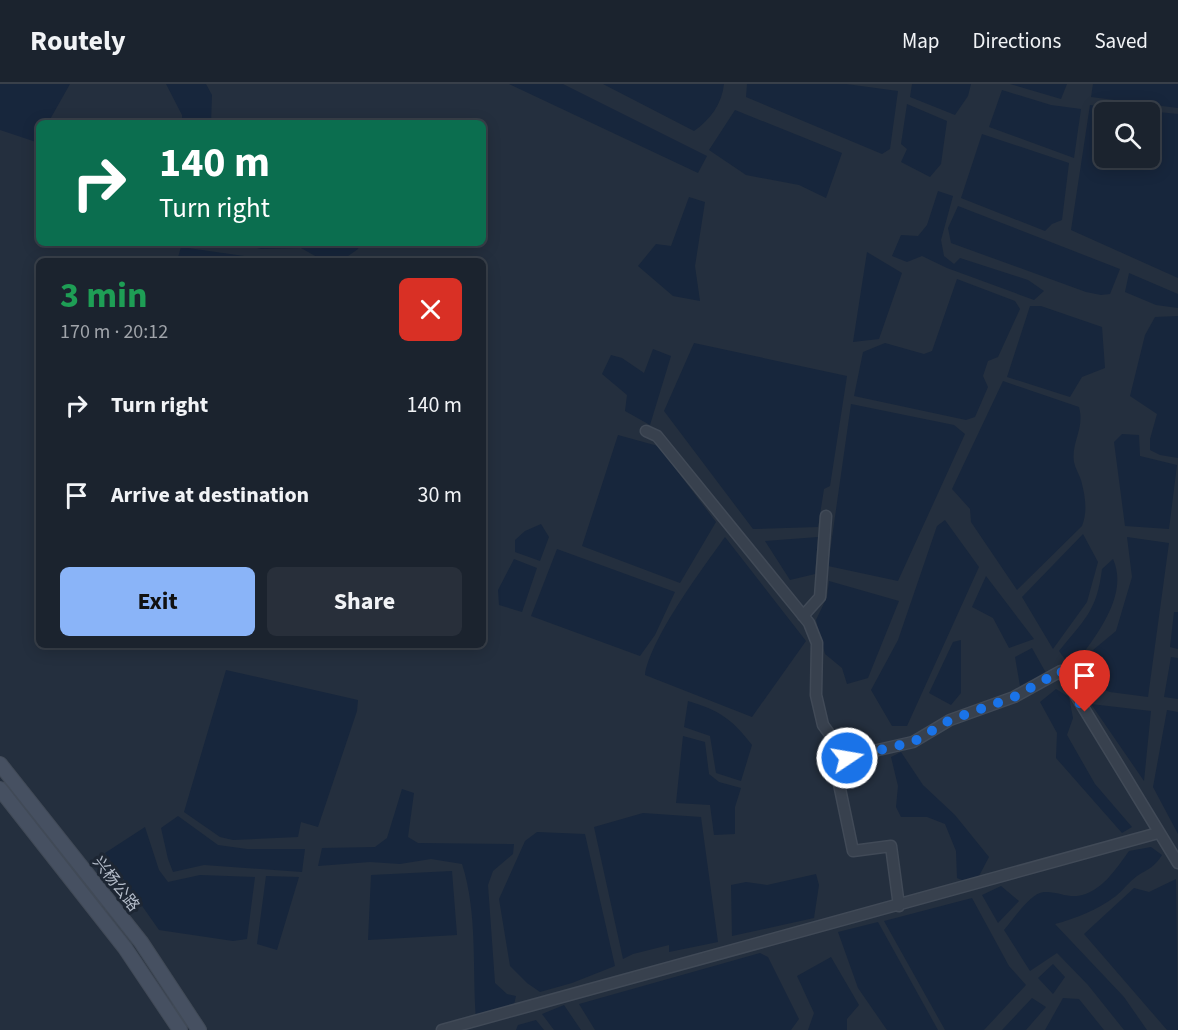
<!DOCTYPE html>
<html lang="en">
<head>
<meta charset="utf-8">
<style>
  body { margin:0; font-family:"Source Sans 3","Noto Sans SC",sans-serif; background:#282f3a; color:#f1f3f6; height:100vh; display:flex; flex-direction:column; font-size:22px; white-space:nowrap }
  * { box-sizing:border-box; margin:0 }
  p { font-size:20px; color:#a0a4aa }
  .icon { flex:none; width:33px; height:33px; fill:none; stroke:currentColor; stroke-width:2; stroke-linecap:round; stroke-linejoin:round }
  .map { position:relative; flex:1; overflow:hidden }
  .side { position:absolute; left:36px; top:174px; width:450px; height:390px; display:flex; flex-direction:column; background:#1b232e; border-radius:9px; box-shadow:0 3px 15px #0003,0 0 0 2px #39404a }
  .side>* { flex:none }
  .guide { position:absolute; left:36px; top:36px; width:450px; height:126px; border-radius:9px; box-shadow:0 3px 15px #0003,0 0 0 2px #39404a; background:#0b6e4f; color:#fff; overflow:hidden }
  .controls { position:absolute; left:1094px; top:18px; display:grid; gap:12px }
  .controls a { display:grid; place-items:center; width:66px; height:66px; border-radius:9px; background:#1b232e; box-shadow:0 3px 15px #0003,0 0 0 2px #39404a; font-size:30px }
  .pin { position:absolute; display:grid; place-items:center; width:51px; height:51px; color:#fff; margin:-62px -26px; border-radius:50% 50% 50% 0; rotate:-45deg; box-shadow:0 0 6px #0007 }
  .pin .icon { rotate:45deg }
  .me { position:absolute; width:66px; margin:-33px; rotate:78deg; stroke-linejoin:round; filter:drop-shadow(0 0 4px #0008) }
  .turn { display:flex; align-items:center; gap:21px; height:126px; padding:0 24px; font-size:27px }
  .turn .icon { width:78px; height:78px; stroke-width:2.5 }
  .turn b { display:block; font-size:42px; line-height:51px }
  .round { display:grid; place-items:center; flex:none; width:63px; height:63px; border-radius:9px; background:#282f3a }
  .summary { display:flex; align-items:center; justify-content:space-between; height:102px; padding:0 24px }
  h1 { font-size:36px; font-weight:700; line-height:45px; color:#1e9e55 }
  .action { display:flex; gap:12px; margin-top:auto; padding:12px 24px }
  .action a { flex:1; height:69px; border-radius:9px; background:#8ab4f8; color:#111; font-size:24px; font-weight:700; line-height:69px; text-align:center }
  .action a+a { background:#282f3a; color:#f1f3f6 }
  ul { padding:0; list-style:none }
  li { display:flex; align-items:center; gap:18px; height:90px; padding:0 24px }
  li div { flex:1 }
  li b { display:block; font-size:22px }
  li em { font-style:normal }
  header { display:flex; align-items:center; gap:36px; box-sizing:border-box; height:84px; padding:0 30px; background:#1b232e; border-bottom:2px solid #39404a }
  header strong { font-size:28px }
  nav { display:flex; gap:33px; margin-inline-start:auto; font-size:21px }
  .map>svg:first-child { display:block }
  .water { fill:#17263c; fill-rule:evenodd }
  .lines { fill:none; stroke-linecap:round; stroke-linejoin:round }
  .minor-casing { stroke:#414a57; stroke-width:13 }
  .secondary-casing { stroke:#414a57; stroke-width:16 }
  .minor { stroke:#38414e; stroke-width:10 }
  .secondary { stroke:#465061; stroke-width:14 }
  .route { stroke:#1a73e8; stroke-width:10; stroke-dasharray:0 18 }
  .labels { text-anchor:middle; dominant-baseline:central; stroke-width:6; stroke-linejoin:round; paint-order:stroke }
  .street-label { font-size:16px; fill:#b4bcc9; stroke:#1d2633 }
</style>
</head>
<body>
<header>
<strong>Routely</strong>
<nav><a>Map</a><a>Directions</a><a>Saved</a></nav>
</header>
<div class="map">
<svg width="1178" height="946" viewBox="0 0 1178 946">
  <rect width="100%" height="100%" fill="#242f3e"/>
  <path class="water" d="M0,0H70L48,39H39L36,58L0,46Z
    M166,0H206L212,11L211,39H182V31Z
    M509,0H563L707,72L698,89Z
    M603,0H724C722,20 710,36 694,47Z
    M747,0H846L898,7L890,65L882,70L746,13Z
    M912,0H971L968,12L955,31L910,13Z
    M1010,0H1067L1061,15Z
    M1093,0H1178V24L1091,13Z
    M1002,6L1051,21L1081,25L1074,74L989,43Z
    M907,20L947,37L941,80L930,93L901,78L907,65L901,60Z
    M1090,21L1178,30V194L1071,146ZM1104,28H1149V74H1104Z
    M735,26L842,69L826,114L799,101L746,91L709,66Z
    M982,50L1069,79L1062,136L1052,140L1045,147L961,114Z
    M938,107L953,112L941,156L944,172L954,180L960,174L1028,196L1044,207L1034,216L947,184L922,172L907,178L892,172L901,151L918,152L927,141Z
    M689,113L705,118L695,182L700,217L673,212L638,182L656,160L671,162Z
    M958,122L1120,185L1110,210L1101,211L1086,208L951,159L948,144Z
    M240,159H360L358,165L341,177H324L301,164L261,165Z
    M181,163L279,177H177Z
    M867,168L902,189L879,255L853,258Z
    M1129,189L1178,210V224L1156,221L1125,208Z
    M957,195L1015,217L1020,225L998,273L988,277L983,292L988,303L975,333L966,336L854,312L863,268L885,259L924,270L932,267Z
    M1030,222H1041L1102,243L1105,284L1082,293L1070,313L1007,293Z
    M1178,232V374L1160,371L1150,366V355L1157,330L1130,312L1145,251L1155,233Z
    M694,259L847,292L830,402L824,405L818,443L753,445L664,327Z
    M653,265L671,272L650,341L625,327L627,311L602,290L611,271L622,274L644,289Z
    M1003,297L1079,323C1085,345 1071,358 1074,378C1075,384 1079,390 1081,396C1085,411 1088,427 1082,442L1017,506L971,438L970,425L952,405Z
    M851,320L954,341L965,350L898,497L828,482Z
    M1122,350L1139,351L1140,372L1177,381L1169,445L1125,442L1114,358Z
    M618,351L658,362L716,438L680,499L582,462Z
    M945,436L979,483L907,642H892L871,606L898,556L937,442Z
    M541,440L549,453L540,477L515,468V456L525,447Z
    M1083,450L1098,478L1087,518L1053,565L1022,513Z
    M725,453L806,557L752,633L645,591C650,555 702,485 725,453Z
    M818,453L815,490L790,496L765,457Z
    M1127,453L1169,459L1148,613L1110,608L1081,598L1087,571L1116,547L1132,493Z
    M557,465L675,508L655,551L640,572L531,532Z
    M514,475L537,484L522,528L499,521L498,506Z
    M1113,475C1130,513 1093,555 1072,585L1059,567C1084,536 1097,527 1102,485Z
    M986,492L1034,555L1009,564L993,534L972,523Z
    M829,497L899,517L868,594L847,600L842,584L825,570L816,536L827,513Z
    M1174,528H1178V565L1170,563Z
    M961,556V609L951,621L929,609L953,558Z
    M1032,564L1046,589L1020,602L1015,573Z
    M1171,573L1178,574V615L1164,613Z
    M226,586L358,616L357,627L318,743L301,738L298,753L233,756L220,753L184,728Z
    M1056,605L1069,613L1073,634L1067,651L1095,700L1132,743L1122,749L1056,674L1057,649L1040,618Z
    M688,617C719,626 732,635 752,661L741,697L716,689L710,652L684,643Z
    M1091,620L1151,627L1144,697Z
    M1167,626L1178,628V750L1153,703Z
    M683,652L705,658L709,690L719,698L741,704L735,723V750L714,751L710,721L676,719Z
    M901,668L923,701L955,731L989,773L979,792L964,797L957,794L956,767L945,740L927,733H901L896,723L898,702L891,673Z
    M402,705L414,709L408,753L418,759L514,760L513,770L493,787L488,801L495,899L507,910L516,912L513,925L476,935C472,884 478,830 462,780L431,775L400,780L370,778L318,782L322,764L375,763L387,754Z
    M643,729L701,733L718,858L669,868V861L633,870L623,875L594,743Z
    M178,732L218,761L247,765H305L302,788L204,781L173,788L168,775L161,744Z
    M145,743L159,786L168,798L200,791L255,793L247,855L233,857L159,846L105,769Z
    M537,748L585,750L615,882L572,899L540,908L527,899L510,882L499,815L525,757Z
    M1151,763L1162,771C1155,783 1148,785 1137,792C1129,798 1123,806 1116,812C1097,826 1077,834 1055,840L1124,913L1147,946H1124L1088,901L1057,869L1030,887L1004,846C1013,836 1030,809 1044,808C1055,807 1066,813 1077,812C1101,809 1116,785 1129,767Z
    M452,787L457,851L368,856L371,791Z
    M816,790L819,801L814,834L732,852L731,801L746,798L767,801Z
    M266,792L299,793L277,866L257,860Z
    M1176,795L1178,946H1167L1084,850L1134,804L1149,808Z
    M1001,802L1019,817L998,839L982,811Z
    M972,814L1009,882L1026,901L984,946H945L884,837Z
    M878,838L938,946H887L858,904L838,848Z
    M760,869L768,873L799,935L791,946H595L579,920Z
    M831,873L859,921L847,935V946H808L814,929L797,892Z
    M1053,880L1065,893L1053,910L1038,894Z
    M1032,914L1046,923L1026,946H1002Z
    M1063,914L1079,915L1104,946H1045Z
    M564,921L581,946H554L542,930Z
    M536,936L544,946H516L518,941Z"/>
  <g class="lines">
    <defs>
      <path id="minor" d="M646,347L657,352L809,539L817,559L816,611L823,641L847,674
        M803,532L820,513L826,432
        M899,822L891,762L853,767L834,676L913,658L950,636L1014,613L1061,587L1178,779
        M442,946L1158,749"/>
      <path id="secondary" d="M0,680L141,858L199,946
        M0,705L125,864L180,946"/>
    </defs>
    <use href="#minor" class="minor-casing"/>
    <use href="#secondary" class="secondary-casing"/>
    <use href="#minor" class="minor"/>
    <use href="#secondary" class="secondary"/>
  </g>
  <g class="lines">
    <path class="route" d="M847,674L913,658L950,636L1014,613L1061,587L1085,628"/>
  </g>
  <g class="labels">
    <g class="street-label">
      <text transform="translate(116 800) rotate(52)">兴杨公路</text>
    </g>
  </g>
</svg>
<div class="controls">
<a><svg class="icon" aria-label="search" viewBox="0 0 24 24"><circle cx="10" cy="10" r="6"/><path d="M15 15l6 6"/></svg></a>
</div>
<div class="pin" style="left:1085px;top:628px;background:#d93025"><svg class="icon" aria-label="arrive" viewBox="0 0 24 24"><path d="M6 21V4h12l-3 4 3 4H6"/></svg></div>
<svg class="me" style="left:847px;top:674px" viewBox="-20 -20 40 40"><circle r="17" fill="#1a73e8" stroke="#fff" stroke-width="3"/><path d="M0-11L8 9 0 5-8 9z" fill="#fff"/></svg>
<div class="guide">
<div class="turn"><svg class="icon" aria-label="right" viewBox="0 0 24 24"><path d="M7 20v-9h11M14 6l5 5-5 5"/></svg><div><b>140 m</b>Turn right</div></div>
</div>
<section class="side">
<div class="summary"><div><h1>3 min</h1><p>170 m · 20:12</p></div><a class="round" style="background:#d93025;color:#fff"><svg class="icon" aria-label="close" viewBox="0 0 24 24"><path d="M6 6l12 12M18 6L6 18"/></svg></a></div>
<ul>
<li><svg class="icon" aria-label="right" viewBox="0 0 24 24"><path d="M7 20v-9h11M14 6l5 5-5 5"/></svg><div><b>Turn right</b></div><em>140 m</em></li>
<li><svg class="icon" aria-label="arrive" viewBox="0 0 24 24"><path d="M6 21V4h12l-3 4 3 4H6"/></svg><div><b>Arrive at destination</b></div><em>30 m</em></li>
</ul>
<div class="action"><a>Exit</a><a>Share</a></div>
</section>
</div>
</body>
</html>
